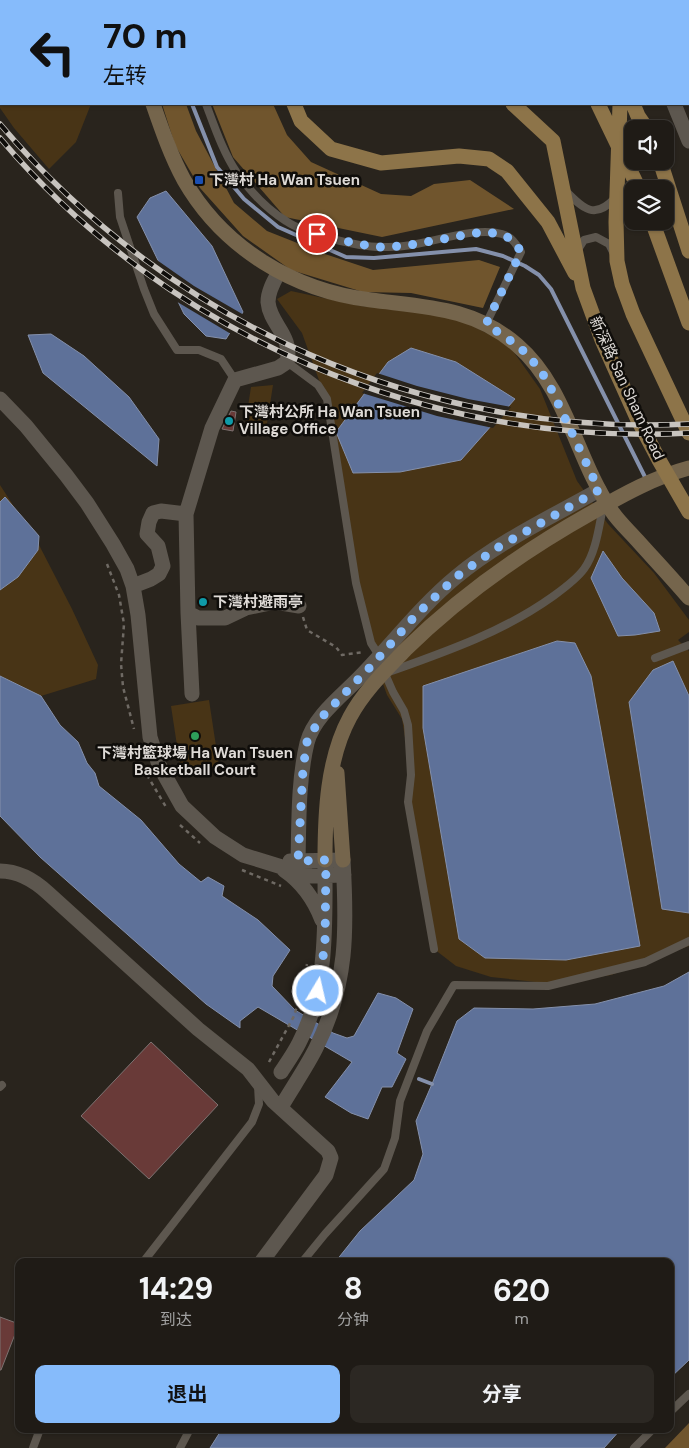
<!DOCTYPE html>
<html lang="zh">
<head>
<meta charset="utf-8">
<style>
  body { margin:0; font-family:"DM Sans","Noto Sans SC",sans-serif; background:#2c2823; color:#f1f3f6; height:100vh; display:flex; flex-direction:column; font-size:19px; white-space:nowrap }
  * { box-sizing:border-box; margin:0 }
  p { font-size:16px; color:#a1a1a1 }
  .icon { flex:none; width:28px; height:28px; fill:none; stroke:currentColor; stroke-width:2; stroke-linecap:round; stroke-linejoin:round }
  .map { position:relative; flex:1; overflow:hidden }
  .sheet { position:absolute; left:15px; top:1258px; width:659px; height:175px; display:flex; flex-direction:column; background:#1f1b16; border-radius:10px; box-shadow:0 1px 4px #0004,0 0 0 1px #3c3935 }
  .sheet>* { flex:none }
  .guide { position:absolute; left:0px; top:0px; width:690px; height:105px; box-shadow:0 1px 4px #0004,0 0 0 1px #3c3935; background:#86bbfb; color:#111; overflow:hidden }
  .fabs { position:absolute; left:624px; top:120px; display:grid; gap:10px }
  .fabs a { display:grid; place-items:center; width:50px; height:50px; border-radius:10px; background:#1f1b16; box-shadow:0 1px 4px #0004,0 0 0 1px #3c3935; font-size:25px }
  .pin { position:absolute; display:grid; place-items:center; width:42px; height:42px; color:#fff; margin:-21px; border:2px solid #fff; border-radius:50%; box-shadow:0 1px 5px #0007 }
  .me { position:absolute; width:55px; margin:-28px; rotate:9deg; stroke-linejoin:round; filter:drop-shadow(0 0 4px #0008) }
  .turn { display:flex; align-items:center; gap:18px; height:105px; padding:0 20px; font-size:22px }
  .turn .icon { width:65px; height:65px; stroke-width:2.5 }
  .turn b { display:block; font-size:35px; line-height:42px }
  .eta { display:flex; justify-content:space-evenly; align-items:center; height:85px; text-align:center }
  .eta b { font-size:30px; font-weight:700; line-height:35px }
  .primary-button { display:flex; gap:10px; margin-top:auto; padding:10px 20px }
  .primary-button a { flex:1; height:58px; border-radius:10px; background:#86bbfb; color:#111; font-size:20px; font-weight:700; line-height:58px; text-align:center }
  .primary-button a+a { background:#2c2823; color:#f1f3f6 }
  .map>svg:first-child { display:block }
  .green { fill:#483416 }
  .forest { fill:#70552d }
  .water { fill:#5e7199; stroke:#8490ab }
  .pier { fill:#29241d }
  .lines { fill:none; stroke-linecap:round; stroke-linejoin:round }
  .stream { stroke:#8490ab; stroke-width:4 }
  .building { fill:#693a38; stroke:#7d7271 }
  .path { stroke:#6f6a64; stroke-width:2.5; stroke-dasharray:4 4; stroke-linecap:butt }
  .lane { stroke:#5d574f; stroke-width:8 }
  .street { stroke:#5d574f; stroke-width:15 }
  .secondary { stroke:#75654c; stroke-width:15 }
  .primary { stroke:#8d7449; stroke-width:15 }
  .rail-casing { stroke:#c8c4bf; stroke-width:5.5 }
  .rail { stroke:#0f0d0a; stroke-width:4; stroke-dasharray:11; stroke-linecap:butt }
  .route { stroke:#86bbfb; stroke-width:9; stroke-dasharray:0 16.2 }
  .transit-dot { fill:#1a4fb4; stroke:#0f0d0a; stroke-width:2 }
  .culture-dot { fill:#0f9aa8; stroke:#0f0d0a; stroke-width:2 }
  .leisure-dot { fill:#2e9e5b; stroke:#0f0d0a; stroke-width:2 }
  .labels { text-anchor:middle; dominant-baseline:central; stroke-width:5; stroke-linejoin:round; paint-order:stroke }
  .poi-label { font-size:15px; font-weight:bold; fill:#dedad6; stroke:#0f0d0a; text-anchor:start }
  .street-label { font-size:15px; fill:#dedad6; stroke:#0f0d0a }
</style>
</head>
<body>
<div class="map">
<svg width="689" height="1448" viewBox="0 0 689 1448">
  <rect width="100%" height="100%" fill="#29241d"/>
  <path class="green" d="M0,0L102,1H1V104H91L76,142L49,169L14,128L0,108Z
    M291,291L361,306L455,317L508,344L540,389L577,481L608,524L654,573L689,620V632L678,640L689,651V946L611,975L554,984L491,977L456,966L434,949L408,802L411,775L402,719L387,695L382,681L356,583L328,405L302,333L277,299Z
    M273,385L266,430L244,432L251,387Z
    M0,485L39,545L72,609L98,665L96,679L41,696L0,676Z
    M209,700L219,766L181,772L171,706Z"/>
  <path class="forest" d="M162,104H186L196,131L234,203L267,231L325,254L373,270L479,260L500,267L483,308L411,293L363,292L291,270L243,236L200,188L175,145Z
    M212,104H273L287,135L311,162L381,194L411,196L434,184L470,180L514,209L382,237L285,217L233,157Z
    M689,1423V1448H665Z"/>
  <path class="water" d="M166,191L212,246L243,312L226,339L206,336L184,314L137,217L150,198Z
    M51,334L84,356L129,397L159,439L157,466L43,373L28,335Z
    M411,348L456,362L515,399L461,460L400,472L353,473L336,432L388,362Z
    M5,497L39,536L38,550L18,577L0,590V502Z
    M603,551L622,578L654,613L660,631L635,635L618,636L591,578Z
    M557,641L575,643L591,676L640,946L566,960L485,958L459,939L423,728V686Z
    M673,661L689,696V913L662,909L629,702L653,670Z
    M0,676L41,696L60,725L78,742L87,763L95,773L99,786L141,820L179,864L201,882L208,877L224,886L222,896L258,920L290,950L273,976L272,986L295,1010L333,1033L347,1038L354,1036L378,993L396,998L413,1009L397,1053L406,1059L392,1087H382L368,1119L351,1113L325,1097L352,1062L258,1007L240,1021V1028L206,1004L40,857L0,816Z
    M689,972V1360L670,1378V1261H336L360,1231L414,1180L423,1154L416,1121L432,1084L457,1021L474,1008L533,1009L595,1004L664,986Z
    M222,1429H621L604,1448H210Z"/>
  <path class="pier" d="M154,258L194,286L244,315L231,334L174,300Z
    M377,373L417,386L468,399L511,407L493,428L437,416L362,393Z"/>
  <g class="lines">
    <path class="stream" d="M153,0L154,1
      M192,104L217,167L244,199L278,227L346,257L374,258L476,249L503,256L525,266L539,275L551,289L646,479
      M419,1079L432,1084"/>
  </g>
  <path class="building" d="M231,411L236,412L233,431L222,429Z
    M151,1042L218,1105L149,1179L81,1116Z
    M0,1317L19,1324L1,1370H0Z"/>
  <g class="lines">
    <path class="path" d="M107,564L119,595L124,624L121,664L123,687L134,729
      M303,617L307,630L336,647L342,655L364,652
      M137,744L142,760
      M147,775L166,807
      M180,825L200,843
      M242,870L281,886
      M269,1062L294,1016L301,993L307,964"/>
    <path class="lane" d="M168,0V1
      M206,104C215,128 223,152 237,173C250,191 268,210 286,221C305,234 358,247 381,247C389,247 397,247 404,246C432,243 475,226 502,234C512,237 516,244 521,252L486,324
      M566,191C583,209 595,220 615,198
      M118,193L120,217L144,289L154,314L177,350H199L221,359L235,380
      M577,251L584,240L596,237L609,244L614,254
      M287,362L318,385L327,399L356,583L371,643L380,657
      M655,658L689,645
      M382,671L386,676L393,692L404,711L408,725L411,775L408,802L434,949
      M389,672C445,652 503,632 552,597C563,589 576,580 584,569C596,553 599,526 603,507
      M0,1087L2,1085
      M144,1261L252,1122L259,1104L258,1086
      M303,1261L325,1234L384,1169L395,1138L400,1101L427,1031L454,985L548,986L645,962L689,941
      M670,1412L689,1394
      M33,1448L40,1429
      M180,1448L190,1429
      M634,1448L653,1429"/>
    <path class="street" d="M631,0L632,1
      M674,104L689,141
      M0,399L26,426L66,475L87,503L113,544L127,569L133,586L138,615L150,737L159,765L182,806L215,837L243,855L311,876L344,875
      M133,586L151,579L159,574L163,566L158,546L147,534L149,522L153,513L161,511L186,514
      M188,613L198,618H225L246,608L275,602L299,606
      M192,694L188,613L186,514L212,428L235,380L278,368L287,362C293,335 270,325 268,302C268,291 274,281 279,272
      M298,861C299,823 298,781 307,743C314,716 343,695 361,676C393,643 421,606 456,577C498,542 551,517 599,490
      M284,870C303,883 314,899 322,920
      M0,871C19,871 34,880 48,893L198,1029L248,1069L273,1101L328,1151L331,1158L326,1175L262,1261
      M281,1072C287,1063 294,1053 299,1043C328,988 325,926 325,865
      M281,1107C292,1088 306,1068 316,1048C348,984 347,929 343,860L290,861"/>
    <path class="secondary" d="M117,0L118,1
      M153,104C162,130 171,156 184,180C223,248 294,291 371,300C425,307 473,307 517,345C566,387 576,458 611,510C618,521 628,530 637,540C654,559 672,578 689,598
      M337,773L343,860
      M325,860C325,814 327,759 350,717C364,691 385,671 405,650C461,595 525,550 593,512C624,494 655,477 689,468"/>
    <path class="primary" d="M252,0L253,1
      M275,0L325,1
      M537,0L538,1
      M592,0V1
      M609,0V1
      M462,1L463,0
      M294,104L301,121L331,149L381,163L459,156L489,159L507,171L548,222L575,273
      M513,104L553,141L583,288L602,340L637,418L659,460L689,512
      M598,104L639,189
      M620,104L616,222L617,261L622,284L633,314L689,433
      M633,104L638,116L647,129
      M660,161L689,251
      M652,221L689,323"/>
    <defs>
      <path id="rail" d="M0,124C171,326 425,437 689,424
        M0,138C168,337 430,447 689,433"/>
    </defs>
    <use href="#rail" class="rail-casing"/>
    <use href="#rail" class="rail"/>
  </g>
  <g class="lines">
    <path class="route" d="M317,234L358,244L379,247L404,246L482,232L502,234L514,241L521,252L486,324L517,345L529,356L547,380L599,490L497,548L456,577L415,616L374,663L319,720L307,742L303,769L298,861L326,860L325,943L318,991"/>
  </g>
  <rect class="transit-dot" x="194" y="175" width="10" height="10" rx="2.5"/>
  <g class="culture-dot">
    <circle cx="229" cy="421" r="5"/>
    <circle cx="203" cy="602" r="5"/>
  </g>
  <circle class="leisure-dot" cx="195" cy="736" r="5"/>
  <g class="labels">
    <g class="poi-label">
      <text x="209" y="180">下灣村 Ha Wan Tsuen</text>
      <text x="239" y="412">下灣村公所 Ha Wan Tsuen<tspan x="239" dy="17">Village Office</tspan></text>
      <text x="213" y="602">下灣村避雨亭</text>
      <text x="195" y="753" text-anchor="middle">下灣村籃球場 Ha Wan Tsuen<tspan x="195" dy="17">Basketball Court</tspan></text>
    </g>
    <g class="street-label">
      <text transform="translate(627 388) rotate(65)">新深路 San Sham Road</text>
    </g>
  </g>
</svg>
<div class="fabs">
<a><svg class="icon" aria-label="sound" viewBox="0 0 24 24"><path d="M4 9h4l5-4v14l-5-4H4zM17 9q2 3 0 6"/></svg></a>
<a><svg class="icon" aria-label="layers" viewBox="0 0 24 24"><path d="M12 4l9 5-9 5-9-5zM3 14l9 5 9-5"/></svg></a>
</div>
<div class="pin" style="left:317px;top:234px;background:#d93025"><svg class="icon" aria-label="arrive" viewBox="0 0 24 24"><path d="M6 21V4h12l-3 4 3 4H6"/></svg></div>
<svg class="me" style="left:318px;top:991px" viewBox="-20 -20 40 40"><circle r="17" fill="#86bbfb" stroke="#fff" stroke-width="3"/><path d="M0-11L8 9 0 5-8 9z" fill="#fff"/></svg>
<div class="guide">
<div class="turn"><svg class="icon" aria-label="left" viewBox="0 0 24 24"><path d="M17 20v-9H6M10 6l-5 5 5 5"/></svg><div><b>70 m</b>左转</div></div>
</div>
<section class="sheet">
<div class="eta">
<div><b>14:29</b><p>到达</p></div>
<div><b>8</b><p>分钟</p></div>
<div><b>620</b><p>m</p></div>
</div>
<div class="primary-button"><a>退出</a><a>分享</a></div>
</section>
</div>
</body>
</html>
